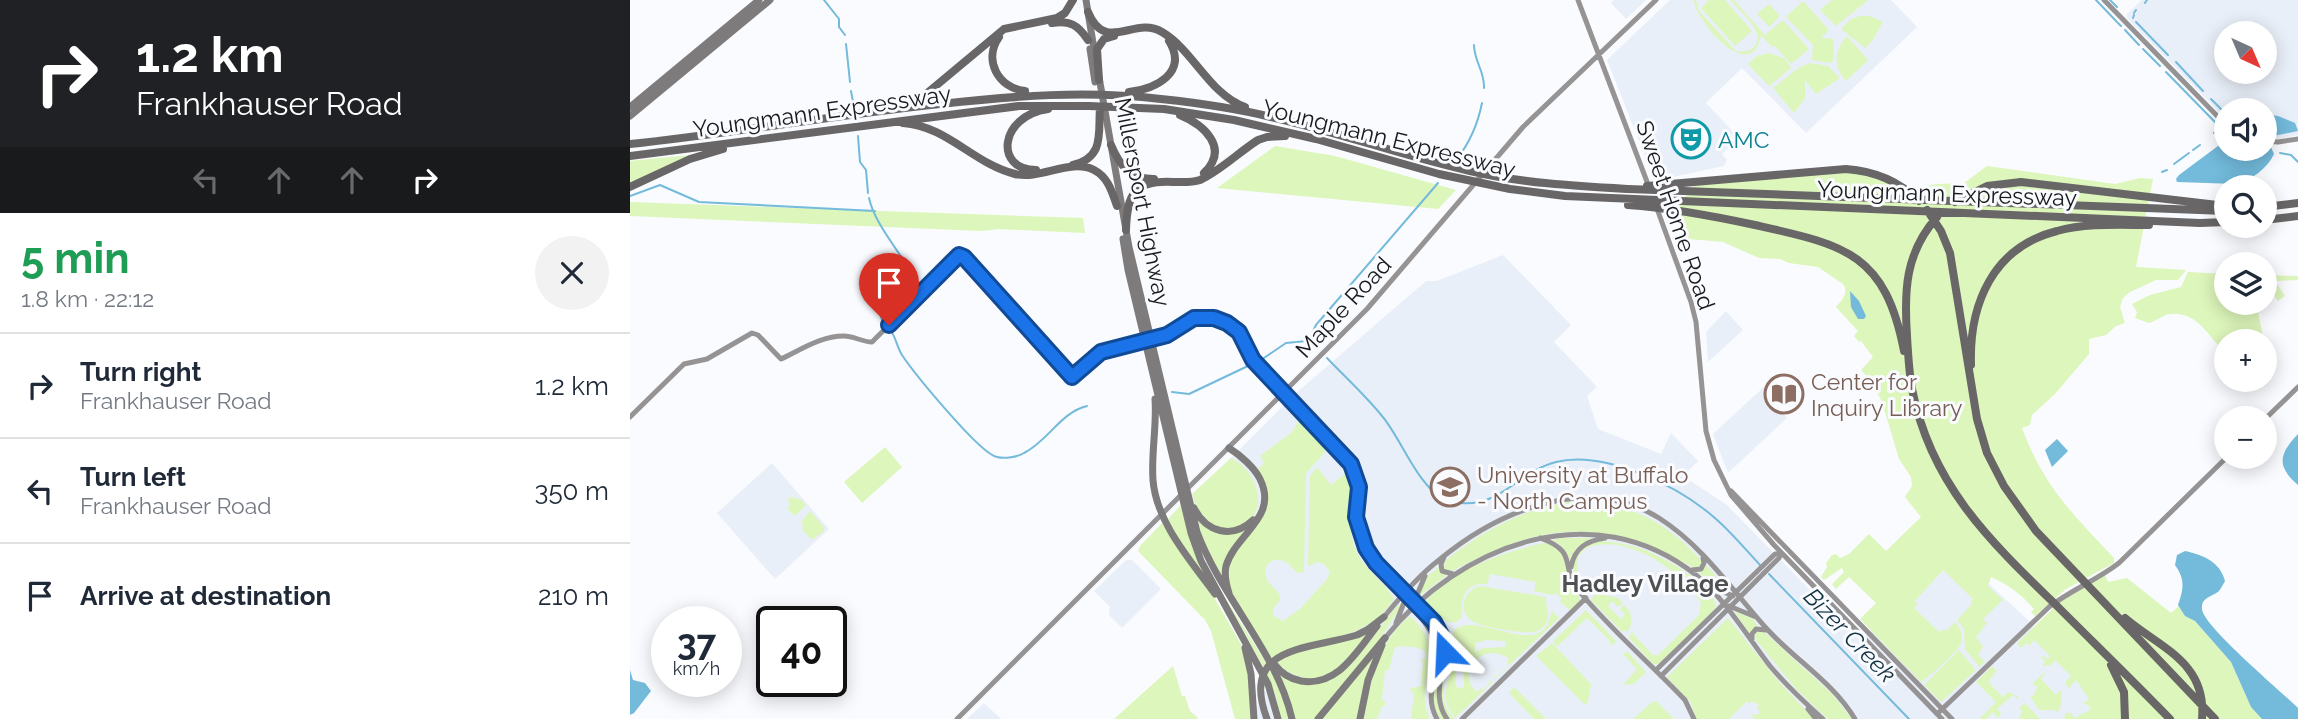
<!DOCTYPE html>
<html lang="en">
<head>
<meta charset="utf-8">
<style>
  body { margin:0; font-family:Raleway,sans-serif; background:#f2f2f3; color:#1f2937; height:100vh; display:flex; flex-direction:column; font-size:26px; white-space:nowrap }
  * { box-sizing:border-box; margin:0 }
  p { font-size:23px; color:#747a83 }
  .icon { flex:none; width:38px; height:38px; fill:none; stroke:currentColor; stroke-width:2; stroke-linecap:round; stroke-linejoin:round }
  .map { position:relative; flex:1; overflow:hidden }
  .side { display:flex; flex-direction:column; background:#fff; width:630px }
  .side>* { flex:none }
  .top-card { background:#202124; color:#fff; overflow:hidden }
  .needle { width:46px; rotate:136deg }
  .buttons { position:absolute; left:1584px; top:21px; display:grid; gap:14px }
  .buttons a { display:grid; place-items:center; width:63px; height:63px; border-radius:50%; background:#fff; box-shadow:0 4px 18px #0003; font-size:35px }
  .speed { position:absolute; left:21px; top:606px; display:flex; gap:14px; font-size:35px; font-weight:700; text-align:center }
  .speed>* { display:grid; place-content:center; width:91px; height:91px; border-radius:50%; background:#fff; box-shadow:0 4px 18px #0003; line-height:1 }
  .speed small { font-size:18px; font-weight:400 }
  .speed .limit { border:4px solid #111; border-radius:10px; background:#fff; color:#111 }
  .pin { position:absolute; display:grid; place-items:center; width:60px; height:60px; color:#fff; margin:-72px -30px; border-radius:50% 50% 50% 0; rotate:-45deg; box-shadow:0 0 7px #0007 }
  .pin .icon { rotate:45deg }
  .me { position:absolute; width:77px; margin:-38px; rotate:339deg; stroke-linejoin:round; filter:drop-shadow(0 0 5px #0008) }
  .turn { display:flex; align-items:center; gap:24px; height:147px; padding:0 21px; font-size:32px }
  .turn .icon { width:91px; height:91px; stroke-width:2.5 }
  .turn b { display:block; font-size:49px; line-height:60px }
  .lanes { display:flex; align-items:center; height:66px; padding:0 21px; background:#0003; justify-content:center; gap:35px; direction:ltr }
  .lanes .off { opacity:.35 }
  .round { display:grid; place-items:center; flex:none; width:74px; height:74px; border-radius:37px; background:#f2f2f3 }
  .summary { display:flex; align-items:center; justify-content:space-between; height:119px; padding:0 21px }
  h1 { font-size:42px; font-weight:700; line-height:52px; color:#1e9e55 }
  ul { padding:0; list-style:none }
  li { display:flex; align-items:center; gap:21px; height:105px; padding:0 21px; border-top:2px solid #e0e1e3 }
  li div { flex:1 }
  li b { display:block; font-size:26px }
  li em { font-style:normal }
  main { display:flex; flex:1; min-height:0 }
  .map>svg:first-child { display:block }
  .built { fill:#e9eff8; fill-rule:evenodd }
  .green { fill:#ddf6bb; fill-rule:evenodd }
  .water { fill:#73badb }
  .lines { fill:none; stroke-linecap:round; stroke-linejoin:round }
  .stream { stroke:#73badb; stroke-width:2 }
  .secondary { stroke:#959394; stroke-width:5 }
  .primary { stroke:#7d7b7c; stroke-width:7 }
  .highway { stroke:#696667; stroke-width:8 }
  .route-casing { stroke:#114b97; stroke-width:18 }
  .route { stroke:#1a73e8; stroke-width:12 }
  .labels { text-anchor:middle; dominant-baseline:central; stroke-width:6; stroke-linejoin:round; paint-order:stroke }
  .street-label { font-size:23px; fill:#191a1b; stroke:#f9fbfe }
  .culture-label { font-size:23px; fill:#0d838f; stroke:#f9fbfe; text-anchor:start }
  .education-label { font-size:23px; fill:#785e54; stroke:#f9fbfe; text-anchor:start }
  .neighbourhood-label { font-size:24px; font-weight:bold; fill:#4f5052; stroke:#f9fbfe }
  .water-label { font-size:24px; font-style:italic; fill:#103240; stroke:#f9fbfe }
</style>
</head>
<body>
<main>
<section class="side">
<div class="top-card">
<div class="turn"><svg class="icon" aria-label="right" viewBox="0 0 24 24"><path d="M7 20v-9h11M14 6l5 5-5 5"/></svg><div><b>1.2 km</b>Frankhauser Road</div></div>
<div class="lanes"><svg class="icon off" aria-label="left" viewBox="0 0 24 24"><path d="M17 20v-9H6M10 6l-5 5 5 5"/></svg><svg class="icon off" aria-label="ahead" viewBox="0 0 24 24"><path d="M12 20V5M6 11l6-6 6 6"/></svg><svg class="icon off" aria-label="ahead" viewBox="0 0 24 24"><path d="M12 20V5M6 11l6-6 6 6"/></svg><svg class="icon" aria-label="right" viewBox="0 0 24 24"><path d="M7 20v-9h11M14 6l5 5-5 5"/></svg></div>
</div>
<div class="summary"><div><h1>5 min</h1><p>1.8 km · 22:12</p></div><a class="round"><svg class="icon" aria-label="close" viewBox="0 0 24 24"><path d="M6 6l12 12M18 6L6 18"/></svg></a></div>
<ul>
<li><svg class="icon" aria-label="right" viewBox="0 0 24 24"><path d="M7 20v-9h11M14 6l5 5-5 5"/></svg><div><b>Turn right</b><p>Frankhauser Road</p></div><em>1.2 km</em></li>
<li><svg class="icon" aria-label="left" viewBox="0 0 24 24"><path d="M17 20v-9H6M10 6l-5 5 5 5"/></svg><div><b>Turn left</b><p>Frankhauser Road</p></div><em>350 m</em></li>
<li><svg class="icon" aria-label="arrive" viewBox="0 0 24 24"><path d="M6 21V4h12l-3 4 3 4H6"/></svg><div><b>Arrive at destination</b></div><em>210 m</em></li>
</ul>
</section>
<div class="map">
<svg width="1668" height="719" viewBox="0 0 1668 719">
  <rect width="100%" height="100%" fill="#f9fbfe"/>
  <path class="built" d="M984,0H1016L996,19L981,3Z
    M1040,0H1261L1287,27L1176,133L1112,68L1076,103L1109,138L1092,154L1097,160L1094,166L1025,181L977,60Z
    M1512,0H1668V135L1649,139L1635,137L1634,110H1596V119L1497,18V14ZM1596,33H1634V72H1596Z
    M873,255L941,325L924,342L967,387L957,396L968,429L1031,454L1041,433L1068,461L1053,476L1097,505L1230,641L1323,551L1398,620L1467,693L1471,719H620L651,663L560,499L665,394L796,281H807Z
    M1096,311L1113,330L1078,362L1076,332Z
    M1162,381L1173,393L1152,412L1157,418L1098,473L1083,434L1135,386L1146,396Z
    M142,463L199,529L145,579L87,513Z
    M496,560H502L531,589L492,628L479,615L480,607L464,591Z
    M354,703L371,719H337Z"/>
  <path class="green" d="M1064,0H1066L1069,11L1106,51C1112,52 1118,52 1123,48C1139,33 1109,11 1100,0H1104L1135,35L1153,20L1179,49L1161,64L1145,46L1142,47L1131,35C1122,87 1064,20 1064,0Z
    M1079,0H1095L1122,31L1105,46L1071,8Z
    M1202,0H1238L1206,26L1190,10Z
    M1173,1L1199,30L1191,38L1204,39L1203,61L1200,63L1182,60L1183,45L1156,17Z
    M1139,4L1150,16L1139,27L1127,14Z
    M1230,16H1240L1253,22L1242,41L1235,48L1211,29L1221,19Z
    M1217,36L1238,60L1216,81C1203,67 1204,50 1217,36Z
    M1139,53L1154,58L1161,68L1139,86L1118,64L1127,56Z
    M1180,63L1198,66L1210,78L1186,94L1175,80V98L1164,113L1143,88L1167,69L1169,71L1168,68Z
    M645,146L705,156L826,190L808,209L587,188Z
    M69,154L0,186V161Z
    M1357,166L1485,184L1510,178L1523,179L1506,267L1556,270L1548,280H1526L1500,292L1493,298L1490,307L1495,323L1486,326L1476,335L1459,339V354L1425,394L1402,415L1400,425L1392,428C1414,487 1442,513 1484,558V563L1436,589L1405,616L1401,612L1404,609C1391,594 1379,585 1361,577L1358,586L1373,600L1353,619L1357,623L1346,637L1353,647L1348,655L1355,662L1349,667L1335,649L1334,629L1327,620L1342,604L1341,602L1343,599L1313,570L1285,601L1288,604L1284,608L1309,632L1313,629L1316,631L1325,622C1330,628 1334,635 1331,643C1327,653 1300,676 1291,682L1230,619L1246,603L1219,577L1206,589L1202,584L1214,572L1212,568L1194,580L1191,577L1197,567L1196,563L1202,555L1206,554L1210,558L1219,554L1239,534L1256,551L1291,517L1275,497L1282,486L1281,477L1269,459L1252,402L1242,382L1231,370L1243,357L1231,341L1229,342L1224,336L1228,331L1206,307C1212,300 1219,294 1213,284L1188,267L1159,263L1150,259L1129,258L1093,242L1059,239C1042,213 1045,209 1064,186L1063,182L1228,170L1277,190L1307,184L1334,183Z
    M0,202L453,218L455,233L369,229L352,231L0,216Z
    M1558,272L1596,274V303H1626L1634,341H1596V348H1591C1576,333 1566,311 1540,314C1533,315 1526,321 1519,323L1505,318L1507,312L1502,304L1520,295L1551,287Z
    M1635,275L1668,276V280L1645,281L1655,296L1648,301L1638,287L1644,281L1635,279Z
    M670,419L698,449L676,473L674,572L667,573C663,569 659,563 654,561C640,555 630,570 638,581C641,586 647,590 650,595V600L643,609L644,616L653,621L670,609L698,578L700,572L694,564L687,562L679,566L678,565L680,476L687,467L701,485L717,472C726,495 716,518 723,542C730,569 752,577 764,599C743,632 709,637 673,646C662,649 651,651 642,659L604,596C600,588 596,579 598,569C601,551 625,524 636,507L627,470L634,463L630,456L661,433Z
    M255,447L272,467L232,503L214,482Z
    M601,458C627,470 643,514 608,528C602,530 593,528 586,528L568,511L562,494Z
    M160,497L170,499L176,505L165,516L157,509L160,506L158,500Z
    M938,502C993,499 1035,520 1071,560L1072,564L1069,568H1064C971,516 913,522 822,571L814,569L815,561C852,531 891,510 938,502Z
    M551,505L577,579L551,547L538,519Z
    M180,511L194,527V531L182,540L173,531L172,521Z
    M567,518L585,532L621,525L598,557L592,580L573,541Z
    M532,523L584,597L613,648L616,654L622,719H605L581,631L575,620L508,551L510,546Z
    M931,538H962L948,547L940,561L932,546L922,540Z
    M971,541C984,542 997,544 1009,548C1030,555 1082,583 1086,605L1084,610L1029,664H1023L1000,639L999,636L1004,631L1003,634L1023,655H1028L1069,615L1071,603C1052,572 1005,539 967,545C941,548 943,575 958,590H961L958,593L953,592C941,579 939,559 955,546C958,543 966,542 971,541Z
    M914,543C940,545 934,577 950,597L949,601L940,610L930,602L932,599L926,593L922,595L904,591L906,582L860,574L857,584C835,582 830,598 832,617C818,633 807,610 795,602C822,569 874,552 914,543Z
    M1076,565L1097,588V591L1081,584L1069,572Z
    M809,567L816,576L789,596L795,578Z
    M1475,575L1478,582L1497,578L1541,613L1549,606L1555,616L1565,621L1601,662L1621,707L1632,719H1437L1434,718L1436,712L1438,714L1441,713L1444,718L1461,710L1459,706L1453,703L1459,699L1446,680L1439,688L1436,685V681L1441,676L1425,660L1421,666L1419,665L1412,666L1415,661L1411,657L1414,656L1417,659L1420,656L1404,640L1400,646L1397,643L1391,648L1387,643L1432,600Z
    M850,586L916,597C915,606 921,614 916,623C913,628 908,631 903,632C893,634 853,627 844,622C826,613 833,590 850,586Z
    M590,590L637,664L634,668Z
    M970,594L988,598L993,603L988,607L982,601L978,606L991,619L995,614L990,609L994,605C1004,614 1003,624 997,632L995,630L992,632L961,600L964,595Z
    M771,604L772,605L748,642L686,719H665L658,695L648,672L655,677L699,681C724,669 748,629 766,607Z
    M794,605C802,607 806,613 810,619C834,654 811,669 814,699C815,707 820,713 824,719H819C802,694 821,670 816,643C813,627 802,618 794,605Z
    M956,610L987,642L980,645V641L957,618L927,647L923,641Z
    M791,611C835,659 791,678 814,719H809C797,698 806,673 809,650C807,634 800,624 789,612Z
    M922,611L929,618L865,679L864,676L866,677L879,665L877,662L879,659C854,639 824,673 847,692L851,688L853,690L860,683L859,680L863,682L825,718L817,705L815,694L823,660L821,638L825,629C849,613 897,651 916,627C919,622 920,616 922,611ZM857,640L875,641L876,647L853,648L845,652V643ZM833,656L840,658L837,659L834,666V687L827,688C824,680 827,667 829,658Z
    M1104,611L1122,618L1128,626L1120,634Z
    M780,616C826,660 780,675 800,719H781L784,694L779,689L791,686L793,663L791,660L795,659L796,652C789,646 775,646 765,647L759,670H755L752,700L755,701V706H752L747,719H733C741,681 748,641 780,616Z
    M1098,618L1148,681L1184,719H1125L1121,714L1128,715L1130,712L1127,708L1129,705L1122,701L1120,704L1117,701L1099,719H1066L1061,703L1037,677Z
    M740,631C710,667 691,699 644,662L655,655Z
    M1133,631L1202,694L1222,719H1198L1167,690L1126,640V632Z
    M922,643L961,684L958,702L955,705L906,656Z
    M1329,650L1346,670L1311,702L1294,685Z
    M997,651L1016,672L1004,684L993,685L1007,669L993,654Z
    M746,652L737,672L728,719H691Z
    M543,666L552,696H555L560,711L568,718L567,719H484Z
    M1362,666L1367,671L1358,682L1373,697L1378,692L1389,697L1387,699L1383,695L1367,709L1371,714L1368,718L1362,712L1357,719H1349L1366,702L1346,682Z
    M639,668L649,686L660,719H650L646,697L636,673Z
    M1414,673L1415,674L1411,679L1426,695L1431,690L1432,692L1430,709L1426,713L1425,710H1409L1400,696H1403L1408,687L1402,684Z
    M883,688H885L916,719H904L879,693Z
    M1026,701L1044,719H1003L1022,702Z
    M1395,703L1410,719H1389L1392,711L1389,708Z"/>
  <path class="water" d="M1634,114L1648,116L1665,123L1668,131L1643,136L1635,134Z
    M1596,140V149H1637L1641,147L1644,154C1637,169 1621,180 1606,184L1547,182L1546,179L1549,175Z
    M1220,291L1229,301L1236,316L1234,319H1228L1221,307Z
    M1668,434V485C1646,466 1649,454 1668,434Z
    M1427,439L1438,451L1422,467L1415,450Z
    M1555,551C1574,555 1590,562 1595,581C1594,583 1590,590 1589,591C1582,597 1571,597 1572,609C1573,626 1652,692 1668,708V719H1632L1621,707L1601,662L1565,621L1555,616L1548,605C1554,588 1555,579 1545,565L1547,555Z
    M0,670L3,680L15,683L21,691L4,713L0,715Z"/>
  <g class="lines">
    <path class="stream" d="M194,0L209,19V27L215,35
      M1466,0L1487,22
      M1480,0L1487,7
      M1515,3L1517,0
      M1504,13L1506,10
      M1503,18L1504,15
      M1506,22L1538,55
      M1488,23L1491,26
      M1495,30L1509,45
      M216,44L220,82
      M844,45C844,61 855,72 854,88
      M1513,49L1530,66
      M1546,62L1573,91
      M1536,72L1584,121L1589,127L1584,133
      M221,91L224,107
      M1581,99L1596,114
      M228,136L230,162L236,170L238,193
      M1563,150L1570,145
      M1650,153L1661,155L1668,162
      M826,160C839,144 848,123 852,103
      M1544,164L1559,153
      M1532,172L1537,170
      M0,196L30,185L69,202L245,211
      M239,198C244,221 264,245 278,267L275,275L248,306L253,324
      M261,331C266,338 267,347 272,355C284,373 350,454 367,457C375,459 387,457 394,453C418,441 431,412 457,406
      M688,349L679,340L686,325L808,183
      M697,358C715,377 735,395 752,416C771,438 788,487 815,500C819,503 826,503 831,503C870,507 890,471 926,462C975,450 1049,486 1086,519C1102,533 1116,550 1130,565
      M631,360L656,343L677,341
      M542,392L559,394L620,365
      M1139,574L1279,719"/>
    <path class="secondary" d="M948,0L1019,187
      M1474,0L1596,125
      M1634,141L1648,142L1668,139
      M1026,206L1061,302L1066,322L1076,431L1084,460L1101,495L1144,545L1312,719
      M0,417L54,364L77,359L122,333L128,335L151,359C172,349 191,336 214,336C224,336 232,342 242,342L329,255L333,257L442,377L464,357L477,349L537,335L564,318H587L607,330L623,360L717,457C742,493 713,522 738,561C757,582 805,623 807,650C809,675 793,694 807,719
      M1634,420L1668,387
      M1101,491L1322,719
      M729,528C742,576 789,590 808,630C824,662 797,691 817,719
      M910,538C950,552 929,567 949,591C981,630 1021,664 1055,700L1064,719
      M814,557L811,564L812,571L823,574
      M941,567C945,547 957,541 975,538
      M1062,570L1071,569L1074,563L1073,558
      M1077,585L1103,596
      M784,602L795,576
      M1099,606L1126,617
      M754,617C771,596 788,576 809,560C868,511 957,473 1029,518C1072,545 1103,591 1136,628C1165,660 1203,682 1225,719
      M766,623L775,600
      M755,638C829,545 963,493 1066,575C1095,599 1117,636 1140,666C1156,685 1174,702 1193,719
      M1122,639V634L1126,629L1136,630
      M1026,670L1145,554L1151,553
      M1031,676L1149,558L1151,553
      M1178,709L1186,719
      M1307,714L1419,607C1441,590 1467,580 1489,563L1597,457
      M327,719L737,309L893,127L1026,0
      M832,719L956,598"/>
    <path class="primary" d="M456,0L465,55
      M460,49L465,82
      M469,77L499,247L567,532C591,597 647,652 662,719
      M0,107L129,0
      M0,116L140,0
      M493,239L498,270L561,533L571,561L638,684L648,719
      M525,399C527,426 521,453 523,480C526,522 561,561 585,594
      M599,448C610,455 624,467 630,479C649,518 606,533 596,566C594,575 596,584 599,593
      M564,508C576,532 602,540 623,520
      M615,648L621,674L624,719
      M644,664C651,673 660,679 671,681C708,687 727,651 747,626
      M637,719C609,645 678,650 727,635L737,630L754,617
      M688,719L755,638
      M730,719L738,680L752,645"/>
    <path class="highway" d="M458,12C476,55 504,15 532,32C564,51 579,94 615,107
      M422,23C440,20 448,25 458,40
      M369,37C353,60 368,88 395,91
      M469,80L467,49L474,39L484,36
      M499,92C525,89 559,73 539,41
      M275,104L290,99L374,29L427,18L435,13L443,0
      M550,115C574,125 600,148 574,173
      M273,123C317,126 344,164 385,174C411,180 440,158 464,170C478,177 482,192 487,206
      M0,144C104,133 206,115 310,104C384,96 456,90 531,99C568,103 605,108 641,117C708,132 773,156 840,171C891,183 945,186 998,189L1596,211
      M481,145C490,166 500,179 524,179
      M0,156L389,106H459L534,109L604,120L686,139L809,174L880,189L935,196L1570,223L1596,222
      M443,165C475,157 468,133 470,108
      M406,170C364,170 369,116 418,109
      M1017,186L1216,169C1244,171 1269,181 1289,201
      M0,187L60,159L93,149
      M1325,202L1357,186L1391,182L1596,206
      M998,205C1041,208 1083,216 1125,225C1214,245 1255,252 1274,351
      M1634,207L1668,203
      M1297,210L1311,231L1320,253L1347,419L1357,453L1374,486L1406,531L1585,719
      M1307,217C1275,253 1274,291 1277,336C1278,354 1279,372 1282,389C1301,485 1360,541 1427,606C1465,644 1503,681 1540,719
      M1634,220L1668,216
      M496,230C497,194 504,180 543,182C552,182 561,183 570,180C590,171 609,152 628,140L637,137L655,136
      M1341,365C1339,304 1363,247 1427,231C1456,223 1489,225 1519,225
      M1495,618C1530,648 1577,662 1572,719
      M1481,665L1494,692L1495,719"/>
  </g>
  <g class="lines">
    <defs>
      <path id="route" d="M259,325L329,255L334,257L442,377L471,352L537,335L564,318H584L597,323L609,332L623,360L721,464L729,487L726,517L736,548L746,563L804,622L811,635L815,652"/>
    </defs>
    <use href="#route" class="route-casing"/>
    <use href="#route" class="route"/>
  </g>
  <defs>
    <symbol id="theatre-ring" viewBox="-11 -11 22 22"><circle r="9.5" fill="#f9fbfe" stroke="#0f9aa8" stroke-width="1.5"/><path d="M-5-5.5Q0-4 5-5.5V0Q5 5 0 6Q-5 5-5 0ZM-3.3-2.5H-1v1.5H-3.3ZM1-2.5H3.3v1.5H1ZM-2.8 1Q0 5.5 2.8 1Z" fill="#0f9aa8"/></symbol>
    <symbol id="library-ring" viewBox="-11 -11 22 22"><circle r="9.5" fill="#f9fbfe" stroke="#8d6e63" stroke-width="1.5"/><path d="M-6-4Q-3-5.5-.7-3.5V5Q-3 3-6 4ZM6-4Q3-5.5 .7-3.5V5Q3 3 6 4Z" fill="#8d6e63"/></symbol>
    <symbol id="university-ring" viewBox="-11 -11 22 22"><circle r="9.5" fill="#f9fbfe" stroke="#8d6e63" stroke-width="1.5"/><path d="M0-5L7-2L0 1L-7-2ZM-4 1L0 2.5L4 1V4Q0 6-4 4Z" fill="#8d6e63"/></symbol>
  </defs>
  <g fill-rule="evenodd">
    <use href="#theatre-ring" x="1039" y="117" width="44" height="44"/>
    <use href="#library-ring" x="1132" y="372" width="44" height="44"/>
    <use href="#university-ring" x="798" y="465" width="44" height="44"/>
  </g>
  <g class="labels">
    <g class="street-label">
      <text transform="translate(192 111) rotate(-8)">Youngmann Expressway</text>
      <text transform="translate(759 138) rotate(14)">Youngmann Expressway</text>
      <text transform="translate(1317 193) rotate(2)">Youngmann Expressway</text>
      <text transform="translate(513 202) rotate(79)">Millersport Highway</text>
      <text transform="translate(1046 215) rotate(71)">Sweet Home Road</text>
      <text transform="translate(713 307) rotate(-47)">Maple Road</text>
    </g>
    <g class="culture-label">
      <text x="1088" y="139">AMC</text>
    </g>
    <g class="education-label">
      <text x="1181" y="381">Center for<tspan x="1181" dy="26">Inquiry Library</tspan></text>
      <text x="847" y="474">University at Buffalo<tspan x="847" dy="26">- North Campus</tspan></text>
    </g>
    <g class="neighbourhood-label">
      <text x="1015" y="583">Hadley Village</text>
    </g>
    <g class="water-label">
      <text transform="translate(1220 635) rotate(46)">Bizer Creek</text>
    </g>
  </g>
</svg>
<div class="buttons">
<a><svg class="needle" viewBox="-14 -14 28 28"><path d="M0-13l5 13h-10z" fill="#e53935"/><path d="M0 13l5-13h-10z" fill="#747a83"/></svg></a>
<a><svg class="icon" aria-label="sound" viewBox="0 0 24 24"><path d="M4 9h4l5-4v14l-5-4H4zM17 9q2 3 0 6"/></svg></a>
<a><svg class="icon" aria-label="search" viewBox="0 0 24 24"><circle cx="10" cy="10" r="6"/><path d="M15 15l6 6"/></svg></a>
<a><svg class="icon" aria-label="layers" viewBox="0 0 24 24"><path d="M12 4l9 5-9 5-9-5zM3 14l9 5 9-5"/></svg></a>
<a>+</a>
<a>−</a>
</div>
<div class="speed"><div>37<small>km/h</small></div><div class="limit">40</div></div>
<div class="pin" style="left:259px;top:325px;background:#d93025"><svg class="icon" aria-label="arrive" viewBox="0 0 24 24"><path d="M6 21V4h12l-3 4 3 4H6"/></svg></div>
<svg class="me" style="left:815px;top:652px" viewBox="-20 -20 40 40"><path d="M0-17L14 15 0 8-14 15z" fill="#1a73e8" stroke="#fff" stroke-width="4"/></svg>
</div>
</main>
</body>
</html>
